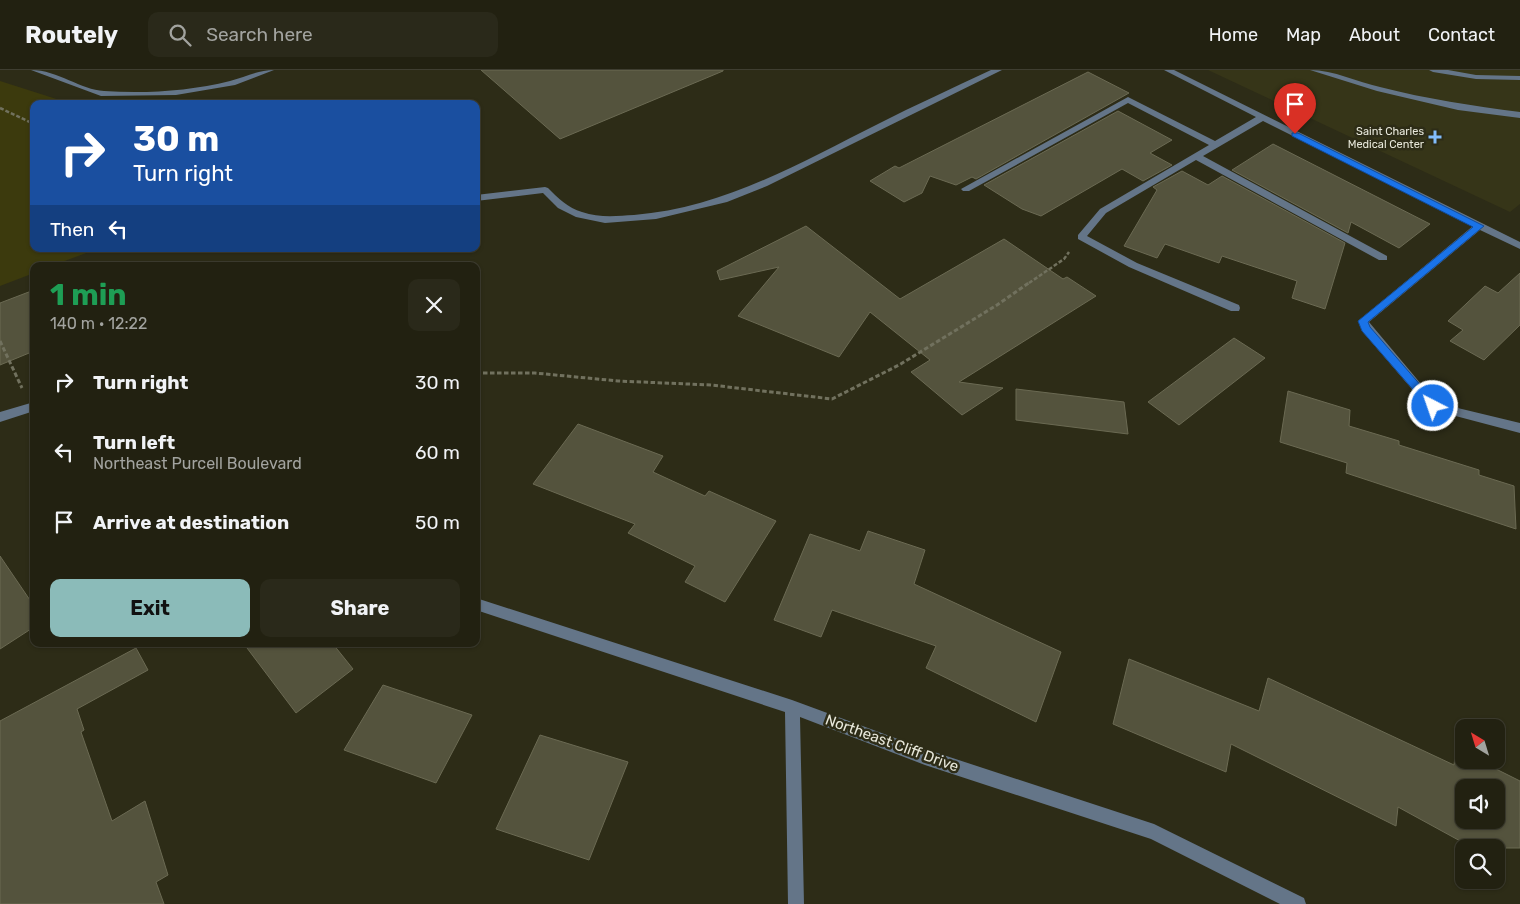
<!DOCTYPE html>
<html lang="en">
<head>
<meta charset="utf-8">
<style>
  body { margin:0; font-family:Rubik,sans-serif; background:#2a291a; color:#f1f3f6; height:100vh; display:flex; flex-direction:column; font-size:19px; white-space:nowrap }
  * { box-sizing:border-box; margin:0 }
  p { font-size:16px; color:#a2a39f }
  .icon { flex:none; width:28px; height:28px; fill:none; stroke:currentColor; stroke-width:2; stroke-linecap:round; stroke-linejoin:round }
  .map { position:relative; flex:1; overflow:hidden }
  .details { position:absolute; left:30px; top:192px; width:450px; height:385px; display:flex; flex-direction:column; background:#222111; border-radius:10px; box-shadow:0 1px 4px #0004,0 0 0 1px #3f3e31 }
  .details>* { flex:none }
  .top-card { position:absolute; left:30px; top:30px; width:450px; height:152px; border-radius:10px; box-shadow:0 1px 4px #0004,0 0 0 1px #3f3e31; background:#1a4fa0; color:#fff; overflow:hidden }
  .needle { width:32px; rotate:322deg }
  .fabs { position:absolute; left:1455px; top:649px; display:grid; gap:10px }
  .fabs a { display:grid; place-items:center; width:50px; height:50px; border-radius:10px; background:#222111; box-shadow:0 1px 4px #0004,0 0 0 1px #3f3e31; font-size:25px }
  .pin { position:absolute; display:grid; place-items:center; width:42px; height:42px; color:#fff; margin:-51px -21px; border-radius:50% 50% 50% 0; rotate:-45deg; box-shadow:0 0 5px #0007 }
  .pin .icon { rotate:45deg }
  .me { position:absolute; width:55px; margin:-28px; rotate:319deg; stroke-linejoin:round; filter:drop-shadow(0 0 4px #0008) }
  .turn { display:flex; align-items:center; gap:18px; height:105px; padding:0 20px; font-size:22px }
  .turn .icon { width:65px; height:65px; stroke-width:2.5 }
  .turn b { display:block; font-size:35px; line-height:42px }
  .then { display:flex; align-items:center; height:48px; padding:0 20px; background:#0003; gap:10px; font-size:19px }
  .round { display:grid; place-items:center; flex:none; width:52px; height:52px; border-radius:10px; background:#2a291a }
  .headline { display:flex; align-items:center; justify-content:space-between; height:85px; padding:0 20px }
  h1 { font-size:30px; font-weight:700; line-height:38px; color:#1e9e55 }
  .cta { display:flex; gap:10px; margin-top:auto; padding:10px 20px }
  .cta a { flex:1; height:58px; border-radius:10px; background:#8bbbb9; color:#111; font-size:20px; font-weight:700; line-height:58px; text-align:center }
  .cta a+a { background:#2a291a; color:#f1f3f6 }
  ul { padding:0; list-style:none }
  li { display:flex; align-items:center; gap:15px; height:70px; padding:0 20px }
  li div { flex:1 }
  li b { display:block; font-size:19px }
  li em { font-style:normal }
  header { display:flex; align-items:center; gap:30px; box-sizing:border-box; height:70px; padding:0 25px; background:#222111; border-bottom:1px solid #3f3e31 }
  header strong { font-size:24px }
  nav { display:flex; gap:28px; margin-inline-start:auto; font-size:18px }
  .search { width:350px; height:45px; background:#2a291a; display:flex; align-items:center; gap:12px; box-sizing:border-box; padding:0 18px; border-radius:10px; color:#a2a39f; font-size:19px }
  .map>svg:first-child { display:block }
  .built { fill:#363518 }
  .green { fill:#3c3a0d }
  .building { fill:#54533d; stroke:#6b6a53; fill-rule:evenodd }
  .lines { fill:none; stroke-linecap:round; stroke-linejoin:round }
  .path-far1 { stroke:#71715e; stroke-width:2.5; stroke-dasharray:4 2; stroke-linecap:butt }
  .path { stroke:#71715e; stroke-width:3; stroke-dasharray:4.5 2.5; stroke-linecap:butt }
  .minor { fill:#647588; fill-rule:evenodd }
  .route { fill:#1a73e8; stroke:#114b97 }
  .poi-dot { fill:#82bcfa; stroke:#2d2c17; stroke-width:2 }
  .labels { text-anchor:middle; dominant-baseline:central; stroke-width:5; stroke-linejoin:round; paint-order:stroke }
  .far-poi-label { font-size:11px; fill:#e8e8db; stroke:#2d2c17; text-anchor:end }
  .near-street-label { font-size:15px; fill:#e8e8db; stroke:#2d2c17 }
</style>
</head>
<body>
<header>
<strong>Routely</strong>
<div class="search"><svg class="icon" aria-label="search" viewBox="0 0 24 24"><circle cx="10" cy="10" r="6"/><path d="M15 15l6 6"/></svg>Search here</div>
<nav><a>Home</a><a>Map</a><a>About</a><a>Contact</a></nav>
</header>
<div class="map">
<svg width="1520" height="834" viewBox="0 0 1520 834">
  <rect width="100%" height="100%" fill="#2d2c17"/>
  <path class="built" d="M1208,0H1520V134L1510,142Z"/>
  <path class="green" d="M0,11L72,34H34V179H97L51,196H34V203L0,216Z"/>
  <path class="building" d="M481,0H723V1L560,69Z
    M1088,2L1129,23L976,109L972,107L956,115L930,106L922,123L904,132L870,111L895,96L899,98Z
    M1118,41L1172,70L1150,83L1172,95L1143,111L1122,99L1041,146L1022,139L984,115Z
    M1273,74L1430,154L1399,178L1351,152L1348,163L1232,100Z
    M1182,101L1208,115L1222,106L1345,173L1325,239L1292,228L1297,211L1222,186L1219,193L1165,174L1157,188L1124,176L1157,120L1153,117Z
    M806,156L900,229L1004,169L1063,209L1067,207L1096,226L959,312L1003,318L962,345L911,302L930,290L870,242L839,287L738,246L779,197L720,210L717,201Z
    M1520,203V255L1484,290L1450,271L1463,260L1448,251L1485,216L1498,223Z
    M34,220V281L0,295V233Z
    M1234,268L1265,288L1179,355L1148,332Z
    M1016,319L1124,332L1128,364L1016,350Z
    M1288,321L1350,340L1349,356L1399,371V375L1479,400V405L1514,416L1516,459L1346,403L1347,393L1280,372Z
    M578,354L663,386L653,402L705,426L709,421L776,451L725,532L685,512L695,496L628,463L635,454L533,414Z
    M868,461L925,480L914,514L1061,582L1036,652L926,598L936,576L832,540L821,567L774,550L810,464L860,481Z
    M0,486L34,536V557L0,579Z
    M244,574H333L353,599L296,643Z
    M136,578L148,600L77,639L84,660L81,662L112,751L145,731L168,805L156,812L164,834H0V651Z
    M1129,589L1259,641L1268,608L1454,695L1456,679L1464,683V690H1478L1520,711V778H1473L1398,737L1396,756L1231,674L1226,702L1113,654ZM1464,718H1496V750H1464Z
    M383,615L472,645L436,713L344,680Z
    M540,665L628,692L589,790L496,759Z"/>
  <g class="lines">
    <path class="path-far1" d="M0,38L34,54
      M1029,213L1064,189L1069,182"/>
    <path class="path" d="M0,271L22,318
      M476,303H535L618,311L711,315L832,329L899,295L997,235L1030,212"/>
    <path class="minor" d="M31,0C58,0 81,20 104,21C145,24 190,21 230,11C245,7 258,0 274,0L235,15L176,25L101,26Z
      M991,0H1002L767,116L727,132L656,149L605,153L576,147L558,138L543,123L476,131V125L545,117L548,118C558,128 568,138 582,142C599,148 617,146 634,145C723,138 800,93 878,54C915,35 953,18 991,0Z
      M1164,0H1174L1520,172V179L1480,160L1369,252L1437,333L1520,353V363L1429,339L1362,261L1358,251L1473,156L1263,51L1203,86L1387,186V190H1379L1196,90L1106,143L1087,166L1137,193L1239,235L1240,238L1239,241H1231L1129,197L1078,169V165L1100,139L1209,75L1128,33L969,121H963L961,119L1128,27L1215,71L1256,47Z
      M1310,0C1334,0 1357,12 1380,17C1427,29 1473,36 1520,42V48L1458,40L1377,21Z
      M1429,0H1448L1476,5L1520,6V10L1476,9L1433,2Z
      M34,332V341L0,352V342Z
      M476,528L792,630L925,679L1154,754L1304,828L1306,834H1280L1151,769L925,695L800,647L804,834H788L785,642L476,540Z"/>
  </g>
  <path class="route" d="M1292,63H1298L1484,156L1368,252L1370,257L1436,333L1438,336L1436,338H1429L1362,261L1358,251L1473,157L1292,66Z"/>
  <path class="poi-dot" d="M1432.5 59.5h5v5h5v5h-5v5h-5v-5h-5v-5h5z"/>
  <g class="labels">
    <g class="far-poi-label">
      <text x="1424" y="61">Saint Charles<tspan x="1424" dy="13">Medical Center</tspan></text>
    </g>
    <g class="near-street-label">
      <text transform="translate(892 673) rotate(20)">Northeast Cliff Drive</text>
    </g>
  </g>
</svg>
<div class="fabs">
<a><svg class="needle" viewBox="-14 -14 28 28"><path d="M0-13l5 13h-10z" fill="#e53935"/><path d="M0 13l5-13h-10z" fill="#a2a39f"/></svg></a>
<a><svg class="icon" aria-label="sound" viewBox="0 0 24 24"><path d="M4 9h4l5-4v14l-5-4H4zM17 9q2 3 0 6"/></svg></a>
<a><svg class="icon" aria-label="search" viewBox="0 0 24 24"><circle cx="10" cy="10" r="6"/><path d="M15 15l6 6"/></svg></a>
</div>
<div class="pin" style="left:1295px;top:64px;background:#d93025"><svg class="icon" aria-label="arrive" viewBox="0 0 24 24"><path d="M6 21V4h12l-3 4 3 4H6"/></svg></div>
<svg class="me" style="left:1433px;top:336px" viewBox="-20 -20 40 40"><circle r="17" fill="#1a73e8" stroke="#fff" stroke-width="3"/><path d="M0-11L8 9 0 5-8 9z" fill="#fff"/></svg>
<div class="top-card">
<div class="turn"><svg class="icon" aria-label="right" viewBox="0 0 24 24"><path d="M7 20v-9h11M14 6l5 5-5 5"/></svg><div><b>30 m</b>Turn right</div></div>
<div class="then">Then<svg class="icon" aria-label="left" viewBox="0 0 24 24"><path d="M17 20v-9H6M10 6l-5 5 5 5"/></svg></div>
</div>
<section class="details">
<div class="headline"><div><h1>1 min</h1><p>140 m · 12:22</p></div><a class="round"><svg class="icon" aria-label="close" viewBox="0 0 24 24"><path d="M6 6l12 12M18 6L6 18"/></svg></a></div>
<ul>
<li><svg class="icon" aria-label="right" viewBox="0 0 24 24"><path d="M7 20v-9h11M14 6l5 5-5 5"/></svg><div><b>Turn right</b></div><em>30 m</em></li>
<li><svg class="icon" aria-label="left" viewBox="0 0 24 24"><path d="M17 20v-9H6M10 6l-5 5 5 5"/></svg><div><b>Turn left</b><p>Northeast Purcell Boulevard</p></div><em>60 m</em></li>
<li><svg class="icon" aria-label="arrive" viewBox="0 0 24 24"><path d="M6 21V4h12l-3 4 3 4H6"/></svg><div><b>Arrive at destination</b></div><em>50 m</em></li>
</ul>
<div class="cta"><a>Exit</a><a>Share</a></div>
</section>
</div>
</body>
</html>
